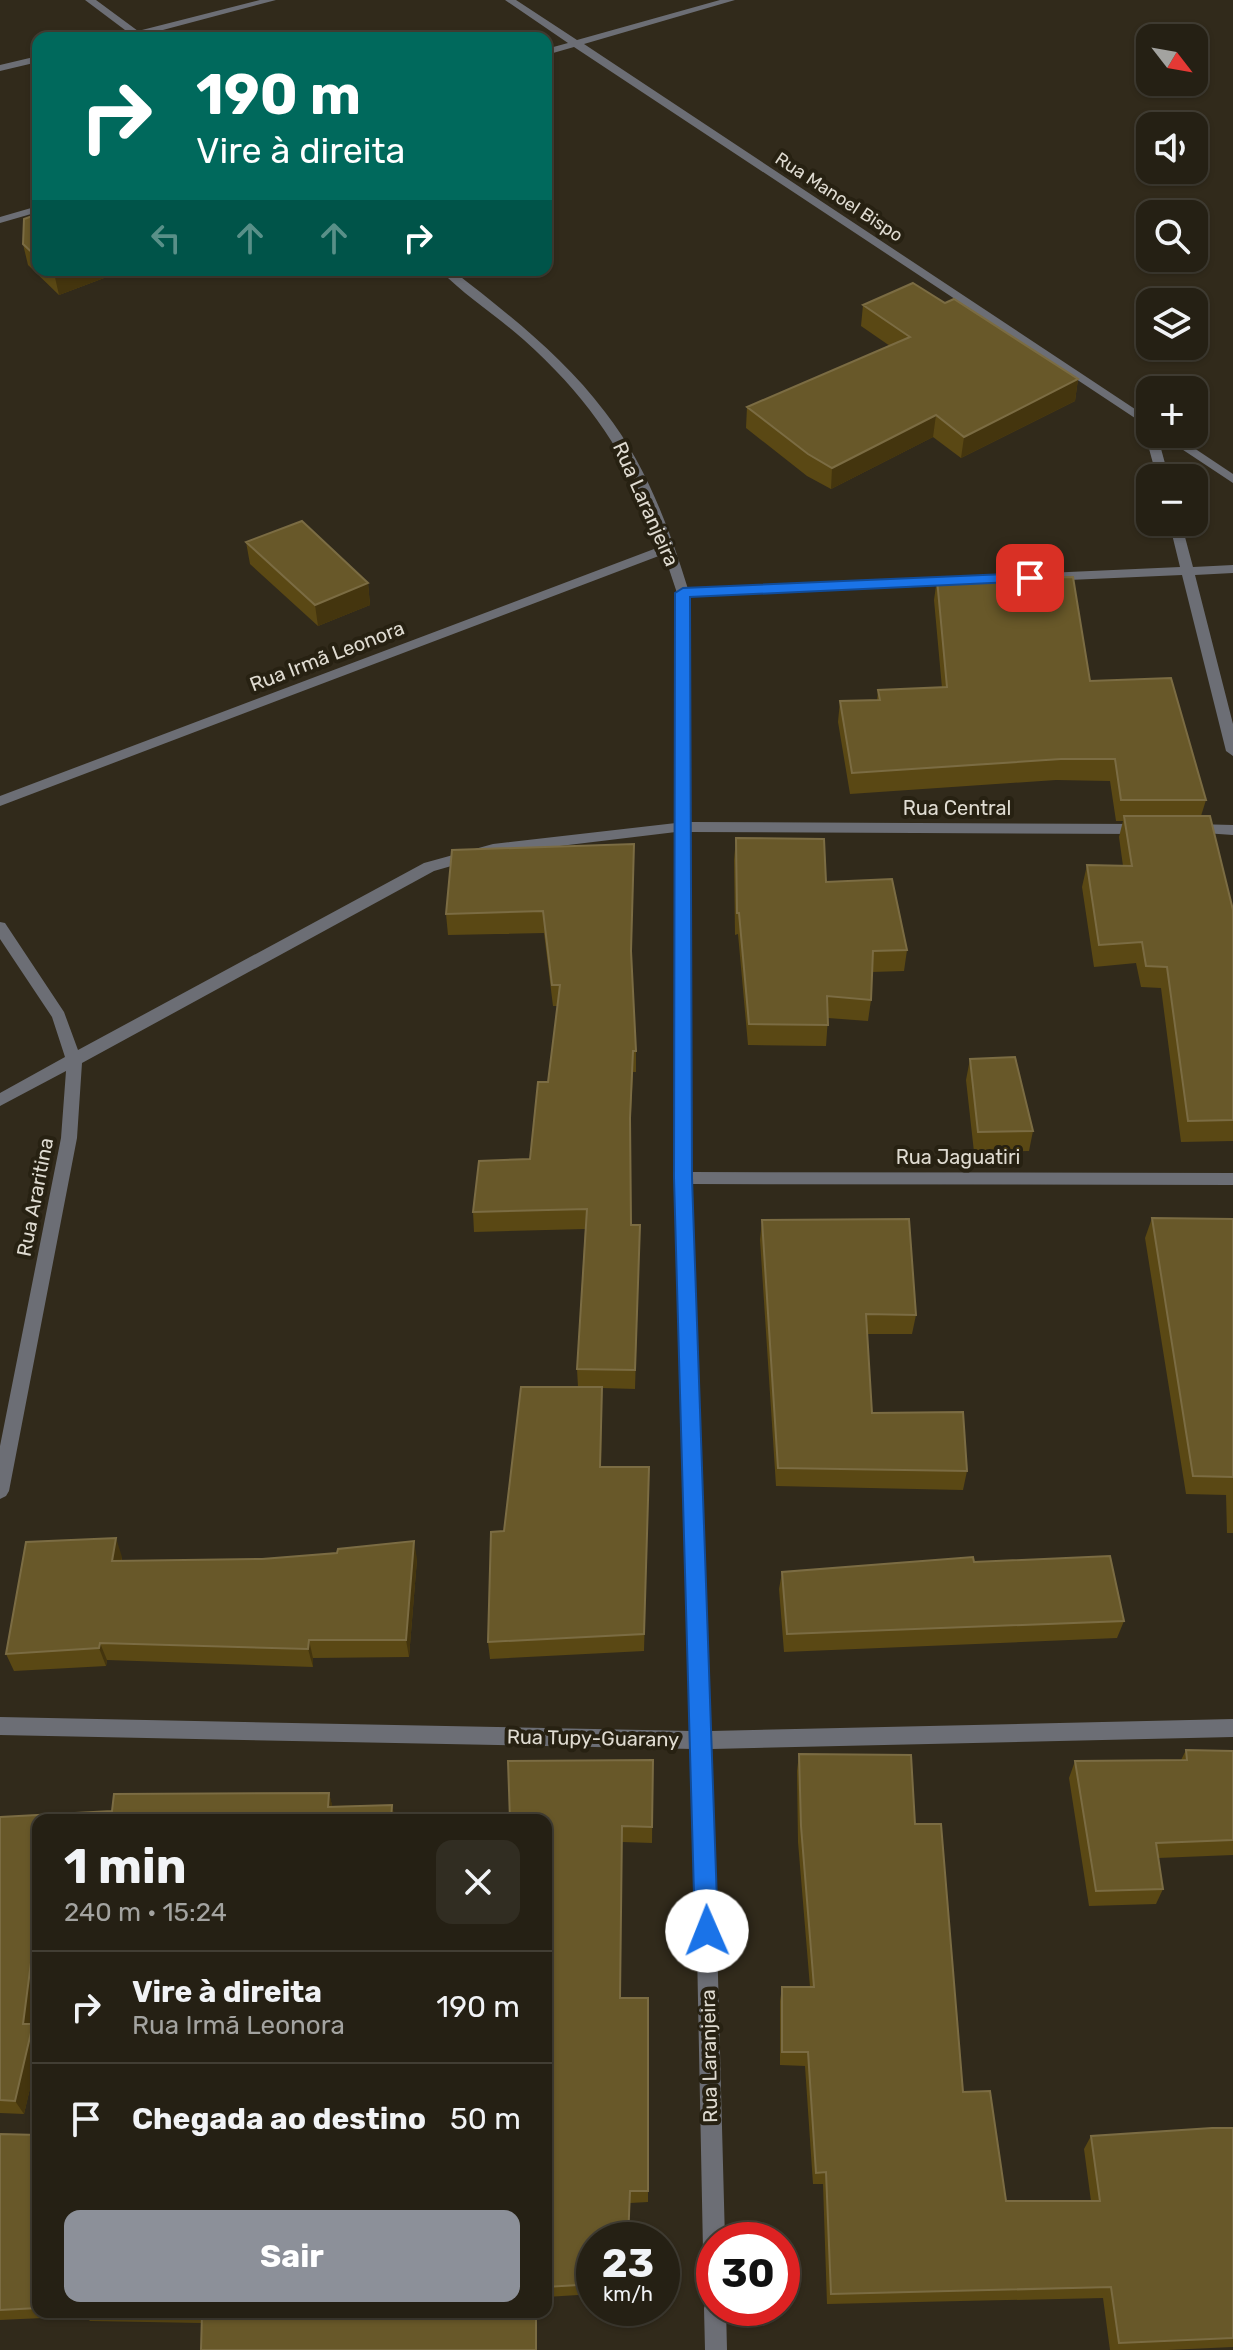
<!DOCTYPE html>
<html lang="pt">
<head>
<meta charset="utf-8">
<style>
  body { margin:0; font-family:Rubik,sans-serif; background:#312d22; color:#f1f3f6; height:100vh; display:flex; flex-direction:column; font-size:30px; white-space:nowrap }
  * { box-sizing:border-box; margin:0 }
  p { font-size:26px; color:#a3a3a0 }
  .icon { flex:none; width:44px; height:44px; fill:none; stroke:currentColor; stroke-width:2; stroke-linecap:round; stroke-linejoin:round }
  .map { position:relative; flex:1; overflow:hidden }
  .drawer { position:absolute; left:32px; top:1814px; width:520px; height:504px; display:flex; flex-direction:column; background:#252014; border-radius:16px; box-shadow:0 2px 6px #0004,0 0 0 2px #423e34 }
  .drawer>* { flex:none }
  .hud { position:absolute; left:32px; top:32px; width:520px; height:244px; border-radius:16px; box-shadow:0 2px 6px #0004,0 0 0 2px #423e34; background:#00695c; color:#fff; overflow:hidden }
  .needle { width:52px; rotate:121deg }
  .controls { position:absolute; left:1136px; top:24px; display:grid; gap:16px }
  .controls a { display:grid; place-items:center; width:72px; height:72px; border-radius:16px; background:#252014; box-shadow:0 2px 6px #0004,0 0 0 2px #423e34; font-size:40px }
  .speed { position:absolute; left:576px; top:2222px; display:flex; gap:16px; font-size:40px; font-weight:700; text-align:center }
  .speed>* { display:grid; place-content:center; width:104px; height:104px; border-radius:50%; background:#252014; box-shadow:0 2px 6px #0004,0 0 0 2px #423e34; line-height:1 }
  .speed small { font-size:20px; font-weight:400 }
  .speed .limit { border:12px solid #d22; background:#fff; color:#111 }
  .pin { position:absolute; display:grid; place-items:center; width:68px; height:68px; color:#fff; margin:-34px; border-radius:16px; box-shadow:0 4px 12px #0006 }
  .me { position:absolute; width:88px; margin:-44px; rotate:359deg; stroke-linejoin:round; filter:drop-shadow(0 0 6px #0008) }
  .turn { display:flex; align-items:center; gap:28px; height:168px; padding:0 32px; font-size:36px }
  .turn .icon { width:104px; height:104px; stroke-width:2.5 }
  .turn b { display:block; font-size:56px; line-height:68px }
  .lanes { display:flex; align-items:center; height:76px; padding:0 32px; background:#0003; justify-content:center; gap:40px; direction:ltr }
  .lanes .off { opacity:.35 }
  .round { display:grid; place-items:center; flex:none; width:84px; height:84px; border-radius:16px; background:#312d22 }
  .head { display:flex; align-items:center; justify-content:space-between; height:136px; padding:0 32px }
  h1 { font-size:48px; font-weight:700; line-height:60px }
  .primary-button { display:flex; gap:16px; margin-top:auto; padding:16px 32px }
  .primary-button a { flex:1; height:92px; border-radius:16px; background:#8c9099; color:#fff; font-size:32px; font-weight:700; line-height:92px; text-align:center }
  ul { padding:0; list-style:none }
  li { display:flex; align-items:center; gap:24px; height:112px; padding:0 32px; border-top:2px solid #423e34 }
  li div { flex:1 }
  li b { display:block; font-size:30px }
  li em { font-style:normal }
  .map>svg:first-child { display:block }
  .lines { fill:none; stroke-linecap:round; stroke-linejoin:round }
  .street { fill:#6c6e75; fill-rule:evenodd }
  .wall { fill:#5a4814 }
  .shaded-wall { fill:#44350e }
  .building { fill:#685829; stroke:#7b6c43; stroke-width:2 }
  .route { fill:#1a73e8; stroke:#114b97; stroke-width:2 }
  .labels { text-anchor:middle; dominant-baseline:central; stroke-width:8; stroke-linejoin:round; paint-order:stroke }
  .far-street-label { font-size:18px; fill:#dfdbd1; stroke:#272112 }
  .street-label { font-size:20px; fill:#dfdbd1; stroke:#272112 }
</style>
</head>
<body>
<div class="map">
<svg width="1233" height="2350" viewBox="0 0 1233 2350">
  <rect width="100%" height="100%" fill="#312a1b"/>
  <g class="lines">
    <path class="street" d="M85,0H96L138,31L260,0H276L144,35V38H116L129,33Z
      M505,0H516L577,40L720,0H735L584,44L1150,419V428L574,47L546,55V49L568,43Z
      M38,56V62L0,71V65Z
      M38,206V212L0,223V217Z
      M440,270H452C507,313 563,356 605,412C645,463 669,527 688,589L957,577L963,581L957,585L689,597L690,822L1139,824L1146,829L1139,834L690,832L691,1172L1233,1173V1185L691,1184L711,1731L1233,1719V1737L712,1749L725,2240H714V2262L706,2259L703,2251L693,1749L0,1735V1717L692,1731L675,1178L676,832L493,854L434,871L82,1063L77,1138L9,1491L6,1496L0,1499V1446L61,1138L66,1071L0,1106V1093L65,1057L52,1017L0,939V922L5,923L64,1012L78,1050L424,863L493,844L676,823L677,593L664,554L0,806V796L662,546C629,459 594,403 524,340C497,316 465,296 440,270Z
      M1147,431L1157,434L1169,478H1157L1145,434Z
      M1159,434H1173L1233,474V483Z
      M1169,522H1181L1193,567L1233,565V573L1195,575L1233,724V756L1226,751L1182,575L1024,582L1018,578L1024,574L1180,567Z
      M1195,824L1233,825V835L1190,832L1188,829L1190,826Z
      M714,2297V2308H726L727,2350H705L704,2308L707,2300Z"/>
  </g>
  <path class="wall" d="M38,214V270H111L112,275L59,295L28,265L23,244Z
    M945,303L1078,379L1075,401L961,458L933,437L831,489L807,476L746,428L747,407L890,346L861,326L863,305Z
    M246,542L368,583L370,605L318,626L250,564Z
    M937,579L1090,681L1206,800L1201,816L1233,910V1141L1181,1142L1161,988L1141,987L1136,963L1094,967L1082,887L1087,865L1123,866L1119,837L1123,821H1116L1110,781L1056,780L850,794L838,722L840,701L877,700L878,690L942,688L934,600Z
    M736,838L826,882L907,950L904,971L872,972L871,1000L868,1021L828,1018L826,1046L748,1045L738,934L735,935L734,860Z
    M452,850L631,956L636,1051V1072H633L630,1133L631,1225H640L635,1389L602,1388L601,1467H649L644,1651L490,1659L488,1642L504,1531L578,1387L577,1369L585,1229L474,1232L473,1212L530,1159L548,1082L558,1006H553L544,933L448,935L446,914Z
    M970,1059L1033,1131L1029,1151L974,1152L966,1080Z
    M1152,1218L1233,1219V1533H1227L1226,1495L1186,1494L1145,1238Z
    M762,1220L916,1315L912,1334H867L872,1413L967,1471L963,1490L776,1486L760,1240Z
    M122,1557V1561L417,1559L409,1657L313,1658V1667L107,1660L106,1666L14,1671L6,1654Z
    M974,1562L1124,1621L1117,1638L784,1652L779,1589L782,1572Z
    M1186,1750L1233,1751V1855L1158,1858L1163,1889L1156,1904L1089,1906L1069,1778L1075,1761L1181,1760Z
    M799,1754L915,1824L963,2092L1006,2201H1091L1084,2149L1091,2136L1233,2128V2347L1168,2350H1110L1103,2298L827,2304L823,2184H813L805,2066L780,2065V2001L782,1987H810L798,1842L797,1771Z
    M653,1760L652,1843L622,1842L620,1998L648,2191V2202L630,2203L594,2240V2294L546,2297V1820Z
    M329,1793L332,1806L392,1805L395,1820H38V1992L34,2025L38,2032V2054L24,2114L0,2113V1817L112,1811Z
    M0,2134L38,2135V2312H537V2350H201L202,2323L90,2321L85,2316L0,2320Z"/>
  <path class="shaded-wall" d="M63,270H111L112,275L59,295L54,273Z
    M1078,379L1075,401L961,458L964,437Z
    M936,415L933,437L831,489L832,468Z
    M368,583L370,605L318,626L315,605Z
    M116,1538L122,1557L119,1579L112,1561Z
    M414,1541L417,1559L409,1657L406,1640Z
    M309,1640L313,1658V1667L308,1649Z
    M100,1643L107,1660L106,1666L99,1648Z
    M329,1793L333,1809L328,1807Z
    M392,1805L395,1820H391Z
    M36,1924L38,1927V1992L34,2025L38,2032V2054L24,2114L15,2101L23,2024Z
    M536,2312H537V2350H536Z"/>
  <path class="building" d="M38,214V258L23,244L24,219Z
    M50,270H63L54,273Z
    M913,283L945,303L954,299L1078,379L964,437L936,415L832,468L808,454L747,407L910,337L863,305Z
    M302,521L368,583L315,605L246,542Z
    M1073,577L1090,681L1171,678L1206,800H1121L1115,759H1061L852,773L840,701L880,700L878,690L947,687L937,579Z
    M1124,816H1210L1233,910V1120L1188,1121L1167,967L1146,966L1142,942L1099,945L1087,865L1132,866Z
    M736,838L824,839L826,882L892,879L907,950L873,951L871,1000L827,996L828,1025L749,1024L739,913H737Z
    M634,844L631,951L636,1051H633L630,1118L631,1225H640L635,1370L577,1369L587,1209L473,1212L479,1161L530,1159L538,1082H548L560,985H552L543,911L446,914L452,850Z
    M1015,1057L1033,1131L978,1132L970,1059Z
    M1152,1218L1233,1219V1477L1193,1476Z
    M909,1219L916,1315L866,1314L872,1413L963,1412L967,1471L778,1468L762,1220Z
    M521,1387H602L600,1467H649L644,1634L488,1642L491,1532L504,1531Z
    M116,1538L112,1561L262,1559L337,1553L338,1549L414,1541L406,1640H309L308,1649L100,1643L99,1648L6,1654L26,1542Z
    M1110,1556L1124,1621L787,1634L782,1572L973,1557L974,1562Z
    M1186,1750L1233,1751V1840L1156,1843L1163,1889L1096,1891L1075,1761L1187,1760Z
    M799,1754L911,1755L915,1824H941L963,2092L990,2091L1006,2201H1100L1091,2136L1212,2128H1233V2338L1119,2343L1111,2287L831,2294L826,2172L816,2173L808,2052H782V1987H814L801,1826Z
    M653,1760L652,1827L622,1826L620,1998H648V2191H630L628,2240H594V2284L546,2287V1820H510L508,1761Z
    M329,1793L328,1807L392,1805L391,1820H38V1925L36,1924L23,2024H33L15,2101L0,2100V1817L112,1811L114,1794Z
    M0,2134L38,2135V2308L0,2310Z
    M115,2312H536V2350H201L202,2314Z"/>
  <path class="route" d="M1030,573L1035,574V581L690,597L692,1178L718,1931L715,1940L707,1943L698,1940L695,1931L674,1178L675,593L683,588Z"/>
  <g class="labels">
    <g class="far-street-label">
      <text transform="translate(839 197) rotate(33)">Rua Manoel Bispo</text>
    </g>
    <g class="street-label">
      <text transform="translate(646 504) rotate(66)">Rua Laranjeira</text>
      <text transform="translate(327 656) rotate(-21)">Rua Irmã Leonora</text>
      <text x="957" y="808">Rua Central</text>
      <text x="958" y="1157">Rua Jaguatiri</text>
      <text transform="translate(35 1197) rotate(-79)">Rua Araritina</text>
      <text transform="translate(593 1738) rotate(1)">Rua Tupy-Guarany</text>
      <text transform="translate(709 2056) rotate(-91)">Rua Laranjeira</text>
    </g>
  </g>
</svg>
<div class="controls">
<a><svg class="needle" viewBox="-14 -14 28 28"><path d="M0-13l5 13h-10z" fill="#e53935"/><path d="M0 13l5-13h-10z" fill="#a3a3a0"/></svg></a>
<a><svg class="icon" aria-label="sound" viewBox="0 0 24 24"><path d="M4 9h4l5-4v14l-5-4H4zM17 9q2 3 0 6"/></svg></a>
<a><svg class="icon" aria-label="search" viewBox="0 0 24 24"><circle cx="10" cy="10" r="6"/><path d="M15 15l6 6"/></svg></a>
<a><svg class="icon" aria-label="layers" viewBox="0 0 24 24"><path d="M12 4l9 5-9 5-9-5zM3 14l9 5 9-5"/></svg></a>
<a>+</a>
<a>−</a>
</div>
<div class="speed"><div>23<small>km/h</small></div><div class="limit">30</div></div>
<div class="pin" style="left:1030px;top:578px;background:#d93025"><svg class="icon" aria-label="arrive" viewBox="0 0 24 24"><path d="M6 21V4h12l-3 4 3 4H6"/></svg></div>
<svg class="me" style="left:707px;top:1931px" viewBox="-20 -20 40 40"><circle r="19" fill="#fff"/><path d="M0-13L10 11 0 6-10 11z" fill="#1a73e8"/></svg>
<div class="hud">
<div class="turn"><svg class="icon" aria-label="right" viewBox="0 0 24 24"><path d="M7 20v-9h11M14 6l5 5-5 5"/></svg><div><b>190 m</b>Vire à direita</div></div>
<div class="lanes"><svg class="icon off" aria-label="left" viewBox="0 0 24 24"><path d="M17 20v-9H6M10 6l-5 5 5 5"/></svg><svg class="icon off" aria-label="ahead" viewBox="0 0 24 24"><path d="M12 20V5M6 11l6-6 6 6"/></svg><svg class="icon off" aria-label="ahead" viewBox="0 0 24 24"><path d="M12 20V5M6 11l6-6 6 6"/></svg><svg class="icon" aria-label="right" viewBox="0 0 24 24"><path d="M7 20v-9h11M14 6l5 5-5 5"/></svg></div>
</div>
<section class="drawer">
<div class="head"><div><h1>1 min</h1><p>240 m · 15:24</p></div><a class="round"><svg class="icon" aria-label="close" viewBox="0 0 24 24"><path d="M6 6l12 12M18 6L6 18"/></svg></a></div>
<ul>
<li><svg class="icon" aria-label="right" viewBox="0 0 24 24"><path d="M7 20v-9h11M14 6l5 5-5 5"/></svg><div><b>Vire à direita</b><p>Rua Irmã Leonora</p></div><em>190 m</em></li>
<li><svg class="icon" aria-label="arrive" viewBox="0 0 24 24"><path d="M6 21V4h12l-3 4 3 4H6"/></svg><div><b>Chegada ao destino</b></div><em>50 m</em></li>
</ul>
<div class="primary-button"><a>Sair</a></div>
</section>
</div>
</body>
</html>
